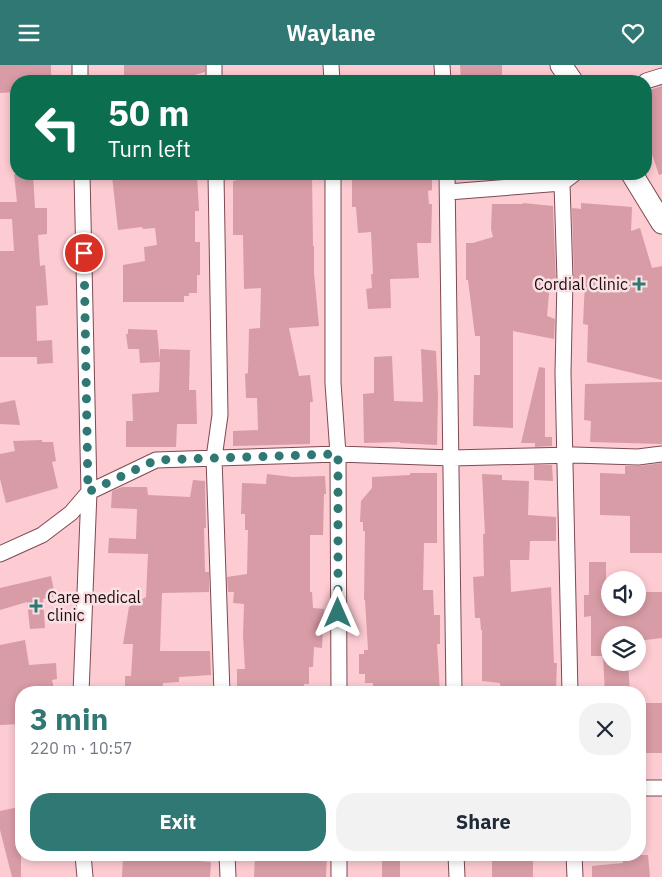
<!DOCTYPE html>
<html lang="en">
<head>
<meta charset="utf-8">
<style>
  body { margin:0; font-family:"IBM Plex Sans",sans-serif; background:#f2f2f3; color:#1f2937; height:100vh; display:flex; flex-direction:column; font-size:19px; white-space:nowrap }
  * { box-sizing:border-box; margin:0 }
  p { font-size:16px; color:#747a83 }
  .icon { flex:none; width:28px; height:28px; fill:none; stroke:currentColor; stroke-width:2; stroke-linecap:round; stroke-linejoin:round }
  .map { position:relative; flex:1; overflow:hidden }
  .details { position:absolute; left:15px; top:621px; width:631px; height:175px; display:flex; flex-direction:column; background:#fff; border-radius:20px; box-shadow:0 2px 8px #0003 }
  .details>* { flex:none }
  .banner { position:absolute; left:10px; top:10px; width:642px; height:105px; border-radius:20px; box-shadow:0 2px 8px #0003; background:#0b6e4f; color:#fff; overflow:hidden }
  .tools { position:absolute; left:601px; top:506px; display:grid; gap:10px }
  .tools a { display:grid; place-items:center; width:45px; height:45px; border-radius:50%; background:#fff; box-shadow:0 2px 8px #0003; font-size:25px }
  .pin { position:absolute; display:grid; place-items:center; width:42px; height:42px; color:#fff; margin:-21px; border:2px solid #fff; border-radius:50%; box-shadow:0 1px 5px #0007 }
  .me { position:absolute; width:55px; margin:-28px; rotate:0deg; stroke-linejoin:round; filter:drop-shadow(0 0 4px #0008) }
  .turn { display:flex; align-items:center; gap:18px; height:105px; padding:0 15px; font-size:22px }
  .turn .icon { width:65px; height:65px; stroke-width:2.5 }
  .turn b { display:block; font-size:35px; line-height:42px }
  .round { display:grid; place-items:center; flex:none; width:52px; height:52px; border-radius:20px; background:#f2f2f3 }
  .summary { display:flex; align-items:center; justify-content:space-between; height:85px; padding:0 15px }
  h1 { font-size:30px; font-weight:800; line-height:38px; color:#307873 }
  .cta { display:flex; gap:10px; margin-top:auto; padding:10px 15px }
  .cta a { flex:1; height:58px; border-radius:20px; background:#307873; color:#fff; font-size:20px; font-weight:800; line-height:58px; text-align:center }
  .cta a+a { background:#f2f2f3; color:#1f2937 }
  header { display:flex; justify-content:space-between; align-items:center; height:65px; padding:0 15px; background:#307873; color:#fff; font-size:22px; font-weight:800 }
  .map>svg:first-child { display:block }
  .building { fill:#d89ca6 }
  .lines { fill:none; stroke-linecap:round; stroke-linejoin:round }
  .street-casing { stroke:#7e4a53; stroke-width:17 }
  .secondary-casing { stroke:#7e4a53; stroke-width:23 }
  .street { stroke:#fff; stroke-width:15 }
  .secondary { stroke:#fff; stroke-width:21 }
  .route { stroke:#307873; stroke-width:9; stroke-dasharray:0 16.2 }
  .poi-dot { fill:#307873; stroke:#f9e0e3; stroke-width:2 }
  .labels { text-anchor:middle; dominant-baseline:central; stroke-width:5; stroke-linejoin:round; paint-order:stroke }
  .poi-label { font-size:16px; fill:#1f0b0f; stroke:#f9e0e3; text-anchor:end }
</style>
</head>
<body>
<header><svg class="icon" aria-label="menu" viewBox="0 0 24 24"><path d="M4 6h16M4 12h16M4 18h16"/></svg>Waylane<svg class="icon" aria-label="heart" viewBox="0 0 24 24"><path d="M12 20l-8-8c-3-5 5-10 8-4 3-6 11-1 8 4z"/></svg></header>
<div class="map">
<svg width="662" height="812" viewBox="0 0 662 812">
  <rect width="100%" height="100%" fill="#fdcbd2"/>
  <path class="building" d="M0,0H51V16H16V27L0,28Z
    M124,0H205V7L173,16H124Z
    M460,0H502V16H461Z
    M662,21V109L659,110L646,71V26Z
    M14,109H33L35,143H47V169L38,170L40,201L45,200L48,240L36,241L37,276L52,275L53,298L37,299V292H0V186H14L12,154H0V137H17Z
    M122,109H197L199,146H195V177H200V210H197V228H189V231H184V237H123V200L145,196L144,182L157,180L155,163L143,164L142,162L118,165L112,111H122Z
    M261,109L312,110L313,181H314V208L319,261L289,263L299,311L310,310L313,337H310V379L233,381V366L258,365L257,333H246L245,309L248,308L249,264L260,263L261,223L244,224L243,170H233V116Z
    M352,109H432V125L428,126L429,139H432L431,178H417L419,213L390,214L391,243L368,244L366,224L372,223L371,209H373L371,167L358,168L356,142H352Z
    M523,138L553,141L556,217H550L547,251L555,254L554,274L513,266V363L473,361L474,310H480V271H475L468,215H466V178H473L493,172L491,164L492,139H523Z
    M581,138L632,142L631,166L640,163L652,203L662,201V315L587,297L588,260L583,259L585,216H574L572,143L581,144Z
    M128,264L157,265L160,295V284L190,285L189,325H196L197,359H177L176,382H126V356H133L132,329L159,327L160,297L140,298L139,284H128L126,269H128Z
    M421,284L436,286L438,332L437,380L400,378V377L364,378L363,329L374,328V292L392,291L394,336L423,337Z
    M539,302L545,303V372H552V381L535,382V378H521Z
    M662,317V379L590,377L591,356L584,355L585,319Z
    M15,335L20,360L0,359V338Z
    M42,375V377H53L56,396L52,397L58,423L6,438L0,414V389L15,386L13,376Z
    M662,398V488H630V451L600,450V408L625,409V401H639Z
    M534,400H552L553,416L534,415Z
    M410,408H437V478H424L423,525H433L434,550H440V579H437L440,628H381V622H373V618H365V609H359V589H364V585H368L365,535H364L365,466H363V457H360L361,436L372,423V412L410,410Z
    M267,409L293,412L325,411L326,429H324L323,470H310V527H312L313,543L324,544L322,583L314,582L313,602H309V619H304V628H244V621H237V604H245L243,571L244,539L233,538L234,527H228L227,512L247,509L248,465H245V449H241L242,418L266,419Z
    M482,409L502,410V415L529,416L528,450L556,452V476H530L529,495H510L511,527L551,522L554,598H557L556,623H552V628H501L500,618L482,616V565H481L480,553H475L473,512L484,511L483,469H485Z
    M193,415L205,416L206,463H204L205,507H209V527L162,528L160,586H210L211,610L179,612V617L163,618L162,628H125V611H131L133,579H123L129,542L146,532L148,489L108,488L109,473L136,474L137,444L111,443L112,426L122,422H147L148,430L190,432Z
    M589,497H606V527H610V542H638V527H662V573L638,576V570H610V598H628L630,628H605L603,591H591V551L584,552V530H589Z
    M51,511L55,531L43,534L45,563L30,564L27,537L0,545V523Z
    M25,575L29,600L56,598L57,614L52,615L55,628H21V659L0,660V580Z
    M640,638H662V688H640Z
    M19,742L21,753V812H12L0,765V746Z
    M133,790H200V796L211,797L210,812H122L123,791H133Z
    M255,790H327L326,812H254Z
    M382,790H400V812H382Z
    M492,790H533V812H492Z
    M622,790H648L650,812H592V801L623,798Z"/>
  <g class="lines">
    <defs>
      <path id="street" d="M80,0V16
        M214,0V16
        M331,0L332,16
        M442,0L443,16
        M646,16L662,11
        M216,109L220,350L214,393L222,628
        M333,109V318L338,389L339,628
        M447,109L454,628
        M448,127L562,118
        M0,489L42,470L71,448L89,427L156,395L338,389L452,393L574,390L638,392L662,389
        M81,628L89,427L82,109
        M570,628L563,308L565,214L562,118L574,109
        M640,723H662
        M83,790L85,812
        M227,790L228,812
        M339,790V812
        M456,790L457,812
        M574,790L575,812"/>
      <path id="secondary" d="M561,0L572,16
        M632,109L662,158"/>
    </defs>
    <use href="#street" class="street-casing"/>
    <use href="#secondary" class="secondary-casing"/>
    <use href="#street" class="street"/>
    <use href="#secondary" class="secondary"/>
  </g>
  <g class="lines">
    <path class="route" d="M84,188L88,427L156,395L338,389V548"/>
  </g>
  <g class="poi-dot">
    <path d="M636.5 211.5h5v5h5v5h-5v5h-5v-5h-5v-5h5z"/>
    <path d="M33.5 533.5h5v5h5v5h-5v5h-5v-5h-5v-5h5z"/>
  </g>
  <g class="labels">
    <g class="poi-label">
      <text x="628" y="219">Cordial Clinic</text>
      <text x="47" y="532" text-anchor="start">Care medical<tspan x="47" dy="18">clinic</tspan></text>
    </g>
  </g>
</svg>
<div class="tools">
<a><svg class="icon" aria-label="sound" viewBox="0 0 24 24"><path d="M4 9h4l5-4v14l-5-4H4zM17 9q2 3 0 6"/></svg></a>
<a><svg class="icon" aria-label="layers" viewBox="0 0 24 24"><path d="M12 4l9 5-9 5-9-5zM3 14l9 5 9-5"/></svg></a>
</div>
<div class="pin" style="left:84px;top:188px;background:#d93025"><svg class="icon" aria-label="arrive" viewBox="0 0 24 24"><path d="M6 21V4h12l-3 4 3 4H6"/></svg></div>
<svg class="me" style="left:338px;top:548px" viewBox="-20 -20 40 40"><path d="M0-17L14 15 0 8-14 15z" fill="#307873" stroke="#fff" stroke-width="4"/></svg>
<div class="banner">
<div class="turn"><svg class="icon" aria-label="left" viewBox="0 0 24 24"><path d="M17 20v-9H6M10 6l-5 5 5 5"/></svg><div><b>50 m</b>Turn left</div></div>
</div>
<section class="details">
<div class="summary"><div><h1>3 min</h1><p>220 m · 10:57</p></div><a class="round"><svg class="icon" aria-label="close" viewBox="0 0 24 24"><path d="M6 6l12 12M18 6L6 18"/></svg></a></div>
<div class="cta"><a>Exit</a><a>Share</a></div>
</section>
</div>
</body>
</html>
